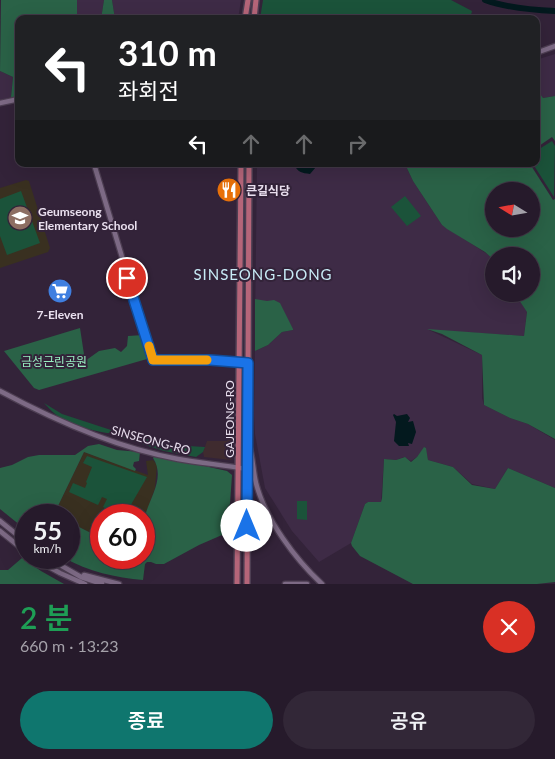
<!DOCTYPE html>
<html lang="ko">
<head>
<meta charset="utf-8">
<style>
  body { margin:0; font-family:Lato,"Noto Sans KR",sans-serif; background:#322737; color:#f1f3f6; height:100vh; display:flex; flex-direction:column; font-size:19px; white-space:nowrap }
  * { box-sizing:border-box; margin:0 }
  p { font-size:16px; color:#a4a1a9 }
  .icon { flex:none; width:28px; height:28px; fill:none; stroke:currentColor; stroke-width:2; stroke-linecap:round; stroke-linejoin:round }
  .map { position:relative; height:584px; overflow:hidden }
  .details { display:flex; flex-direction:column; background:#261a2b; flex:1 }
  .details>* { flex:none }
  .top-card { position:absolute; left:15px; top:15px; width:525px; height:152px; border-radius:10px; box-shadow:0 5px 20px #0002,0 0 0 1px #423847; background:#202124; color:#fff; overflow:hidden }
  .needle { width:32px; rotate:281deg }
  .fabs { position:absolute; left:485px; top:182px; display:grid; gap:10px }
  .fabs a { display:grid; place-items:center; width:55px; height:55px; border-radius:50%; background:#261a2b; box-shadow:0 5px 20px #0002,0 0 0 1px #423847; font-size:25px }
  .speed { position:absolute; left:15px; top:504px; display:flex; gap:10px; font-size:25px; font-weight:700; text-align:center }
  .speed>* { display:grid; place-content:center; width:65px; height:65px; border-radius:50%; background:#261a2b; box-shadow:0 5px 20px #0002,0 0 0 1px #423847; line-height:1 }
  .speed small { font-size:12px; font-weight:400 }
  .speed .limit { border:8px solid #d22; background:#fff; color:#111 }
  .pin { position:absolute; display:grid; place-items:center; width:42px; height:42px; color:#fff; margin:-21px; border:2px solid #fff; border-radius:50%; box-shadow:0 1px 5px #0007 }
  .me { position:absolute; width:55px; margin:-28px; rotate:0deg; stroke-linejoin:round; filter:drop-shadow(0 0 4px #0008) }
  .turn { display:flex; align-items:center; gap:18px; height:105px; padding:0 20px; font-size:22px }
  .turn .icon { width:65px; height:65px; stroke-width:2.5 }
  .turn b { display:block; font-size:35px; line-height:42px }
  .lanes { display:flex; align-items:center; height:48px; padding:0 20px; background:#0003; justify-content:center; gap:25px; direction:ltr }
  .lanes .off { opacity:.35 }
  .round { display:grid; place-items:center; flex:none; width:52px; height:52px; border-radius:26px; background:#322737 }
  .overview { display:flex; align-items:center; justify-content:space-between; height:85px; padding:0 20px }
  h1 { font-size:30px; font-weight:600; line-height:38px; color:#1e9e55 }
  .button { display:flex; gap:10px; margin-top:auto; padding:10px 20px }
  .button a { flex:1; height:58px; border-radius:30px; background:#0f766e; color:#fff; font-size:20px; font-weight:600; line-height:58px; text-align:center }
  .button a+a { background:#322737; color:#f1f3f6 }
  .map>svg:first-child { display:block }
  .commercial { fill:#3f2b2f }
  .built { fill:#3e2b46 }
  .education { fill:#393020 }
  .green { fill:#1b533a }
  .forest { fill:#2a6247; fill-rule:evenodd }
  .water { fill:#03191e }
  .lines { fill:none; stroke-linecap:round; stroke-linejoin:round }
  .river { stroke:#03191e; stroke-width:6 }
  .secondary-casing { stroke:#4d3e52; stroke-width:7 }
  .primary-casing { stroke:#4d3e52; stroke-width:8 }
  .secondary { stroke:#7d6a85; stroke-width:4.5 }
  .primary { stroke:#b56579; stroke-width:5 }
  .route-casing { stroke:#114b97; stroke-width:12 }
  .route { stroke:#1a73e8; stroke-width:9 }
  .slow { stroke:#f59e0b; stroke-width:9 }
  .labels { text-anchor:middle; dominant-baseline:central; stroke-width:4; stroke-linejoin:round; paint-order:stroke }
  .poi-label { font-size:12px; font-weight:bold; fill:#eae0ef; stroke:#332339; text-anchor:start }
  .park-label { font-size:12px; fill:#98edc0; stroke:#332339 }
  .street-label { font-size:12px; fill:#eae0ef; stroke:#332339 }
  .quarter-label { font-size:15px; letter-spacing:1px; fill:#c8ebf6; stroke:#332339 }
</style>
</head>
<body>
<div class="map">
<svg width="555" height="584" viewBox="0 0 555 584">
  <rect width="100%" height="100%" fill="#332339"/>
  <path class="commercial" d="M234,437V457L231,460L204,457L203,452L207,441H227L229,438Z"/>
  <path class="built" d="M77,0H104L101,19H77Z
    M112,0H241L238,19H115Z
    M555,54V96L543,98L536,92V60Z
    M0,71L13,77L11,97L0,100Z
    M257,164H405L413,181L442,225L492,257L494,260V294H515L527,311L524,336L429,330L482,355V398L484,405L510,418L528,424L555,440V488L508,468L495,489L472,484L453,467L428,460L425,447L417,457L411,461L404,457L396,460L384,459L381,502H368L365,504L351,543L319,562L292,531L265,488L255,434L254,414L255,351L268,345L282,332L293,330V329L255,328Z"/>
  <path class="education" d="M26,180L29,181L50,248L48,252L0,268V188Z
    M84,452L148,475L146,461L153,460L157,465L155,488L144,520V515H101V538L69,522V515H63L58,506Z"/>
  <path class="green" d="M263,0H451L472,11L470,19H260Z
    M552,141L555,146L554,197L533,164H536V151Z
    M21,191L40,243L7,255L0,236V199Z
    M405,196L421,216L407,226L391,207Z
    M44,403L62,414L111,430V433C100,434 69,423 59,417C53,413 49,408 44,403Z
    M116,432L171,445L205,447L203,452L196,457L164,451L117,436Z
    M87,456L147,477L125,515H119L103,507L107,499L102,497L98,505L69,492L73,483L85,488L87,483L86,482L92,467L83,463Z
    M297,501H307V520L297,519Z"/>
  <path class="forest" d="M1,0H77V19H19V97H11L13,77L0,71Z
    M104,0H112L115,19H101Z
    M538,91L543,98L555,96V141L552,137L536,148V92Z
    M405,164H530L553,200L555,199V439L528,424L510,418L484,405L482,355L442,334L427,329L524,336L527,312L515,294H531V256H494V260L485,252L447,229L442,225L413,181ZM494,191H531V229H494Z
    M255,299L267,301L274,300L280,303L293,329V330L282,332L268,345L255,351Z
    M80,328L85,361L99,351L115,348L121,352L127,346L128,336L143,335L149,355L147,359L39,390L34,388L4,351Z
    M99,444L117,450L140,452L139,461L134,462L133,466L136,469L135,471L84,452L58,506L63,515H26V530L0,509V468L12,465L28,457L39,455H75L88,446Z
    M424,447L426,448L428,460L453,467L472,485L495,489L508,468L555,488V582L537,584H413L360,556L352,546L351,543L365,504L368,502H381L382,498L384,459L396,460L405,457L411,462L417,457Z
    M155,455L227,471L232,475L230,504L224,512L222,535L199,545L164,564H156L151,562H147L145,564L143,580C116,578 88,571 64,558H69V522L101,538V558H144C144,546 143,534 144,522C146,501 167,480 153,458Z
    M22,558L41,571L64,584H0V570H8Z"/>
  <path class="water" d="M294,164H324L316,167L310,174C302,173 297,172 294,164Z
    M394,414L397,416L407,414L410,418L408,422L413,421L416,432L412,444L408,443L409,446H399L394,441L396,422L393,415Z"/>
  <g class="lines">
    <path class="river" d="M485,0C507,8 532,10 555,11"/>
    <defs>
      <path id="secondary" d="M536,53L555,46
        M0,103L19,99
        M94,164L153,360L210,361L248,363
        M0,391C54,420 117,448 178,459C201,463 224,465 246,469
        M249,445C253,457 253,471 256,483C265,519 296,560 322,584
        M0,521L26,542
        M0,531L26,552
        M33,558L60,573L85,584
        M48,558L81,577L102,584
        M84,575L119,584
        M285,584H307"/>
      <path id="primary" d="M245,19L248,0
        M254,19L256,0
        M237,584L241,164
        M247,584L249,164"/>
    </defs>
    <use href="#secondary" class="secondary-casing"/>
    <use href="#primary" class="primary-casing"/>
    <use href="#secondary" class="secondary"/>
    <use href="#primary" class="primary"/>
  </g>
  <g class="lines">
    <defs>
      <path id="route" d="M127,278L153,360H210L248,363L247,526"/>
    </defs>
    <use href="#route" class="route-casing"/>
    <use href="#route" class="route"/>
    <path class="slow" d="M149,346L153,360H207"/>
  </g>
  <defs>
    <symbol id="restaurant-disc" viewBox="-11 -11 22 22"><circle r="9.5" fill="#e8710a" stroke="#332339"/><path d="M-5-6h1v4h1v-4h1v4h1v-4h1v5L-1.5 .5V6h-2V.5L-5-1ZM5-6V6H3V1.5H1.5Q1.5-4 5-6Z" fill="#fff"/></symbol>
    <symbol id="school-disc" viewBox="-11 -11 22 22"><circle r="9.5" fill="#8d6e63" stroke="#332339"/><path d="M0-5L7-2L0 1L-7-2ZM-4 1L0 2.5L4 1V4Q0 6-4 4Z" fill="#fff"/></symbol>
    <symbol id="supermarket-disc" viewBox="-11 -11 22 22"><circle r="9.5" fill="#3f7fe0" stroke="#332339"/><path d="M-6-5.5h2.5l.6 2H6L4.5 2H-2.5L-4.4-4H-6ZM-1.5 3.2a1.3 1.3 0 1 0 .1 0ZM3 3.2a1.3 1.3 0 1 0 .1 0Z" fill="#fff"/></symbol>
  </defs>
  <g fill-rule="evenodd">
    <use href="#restaurant-disc" x="215" y="176" width="28" height="28"/>
    <use href="#school-disc" x="6" y="204" width="28" height="28"/>
    <use href="#supermarket-disc" x="46" y="277" width="28" height="28"/>
  </g>
  <g class="labels">
    <g class="poi-label">
      <text x="246" y="190">큰길식당</text>
      <text x="38" y="211">Geumseong<tspan x="38" dy="14">Elementary School</tspan></text>
      <text x="60" y="314" text-anchor="middle">7-Eleven</text>
    </g>
    <g class="park-label">
      <text x="54" y="361">금성근린공원</text>
    </g>
    <g class="street-label">
      <text transform="translate(229 419) rotate(-90)">GAJEONG-RO</text>
      <text transform="translate(151 440) rotate(15)">SINSEONG-RO</text>
    </g>
    <g class="quarter-label">
      <text x="263" y="274">SINSEONG-DONG</text>
    </g>
  </g>
</svg>
<div class="fabs">
<a><svg class="needle" viewBox="-14 -14 28 28"><path d="M0-13l5 13h-10z" fill="#e53935"/><path d="M0 13l5-13h-10z" fill="#a4a1a9"/></svg></a>
<a><svg class="icon" aria-label="sound" viewBox="0 0 24 24"><path d="M4 9h4l5-4v14l-5-4H4zM17 9q2 3 0 6"/></svg></a>
</div>
<div class="speed"><div>55<small>km/h</small></div><div class="limit">60</div></div>
<div class="pin" style="left:127px;top:278px;background:#d93025"><svg class="icon" aria-label="arrive" viewBox="0 0 24 24"><path d="M6 21V4h12l-3 4 3 4H6"/></svg></div>
<svg class="me" style="left:247px;top:526px" viewBox="-20 -20 40 40"><circle r="19" fill="#fff"/><path d="M0-13L10 11 0 6-10 11z" fill="#1a73e8"/></svg>
<div class="top-card">
<div class="turn"><svg class="icon" aria-label="left" viewBox="0 0 24 24"><path d="M17 20v-9H6M10 6l-5 5 5 5"/></svg><div><b>310 m</b>좌회전</div></div>
<div class="lanes"><svg class="icon" aria-label="left" viewBox="0 0 24 24"><path d="M17 20v-9H6M10 6l-5 5 5 5"/></svg><svg class="icon off" aria-label="ahead" viewBox="0 0 24 24"><path d="M12 20V5M6 11l6-6 6 6"/></svg><svg class="icon off" aria-label="ahead" viewBox="0 0 24 24"><path d="M12 20V5M6 11l6-6 6 6"/></svg><svg class="icon off" aria-label="right" viewBox="0 0 24 24"><path d="M7 20v-9h11M14 6l5 5-5 5"/></svg></div>
</div>
</div>
<section class="details">
<div class="overview"><div><h1>2 분</h1><p>660 m · 13:23</p></div><a class="round" style="background:#d93025;color:#fff"><svg class="icon" aria-label="close" viewBox="0 0 24 24"><path d="M6 6l12 12M18 6L6 18"/></svg></a></div>
<div class="button"><a>종료</a><a>공유</a></div>
</section>
</body>
</html>
